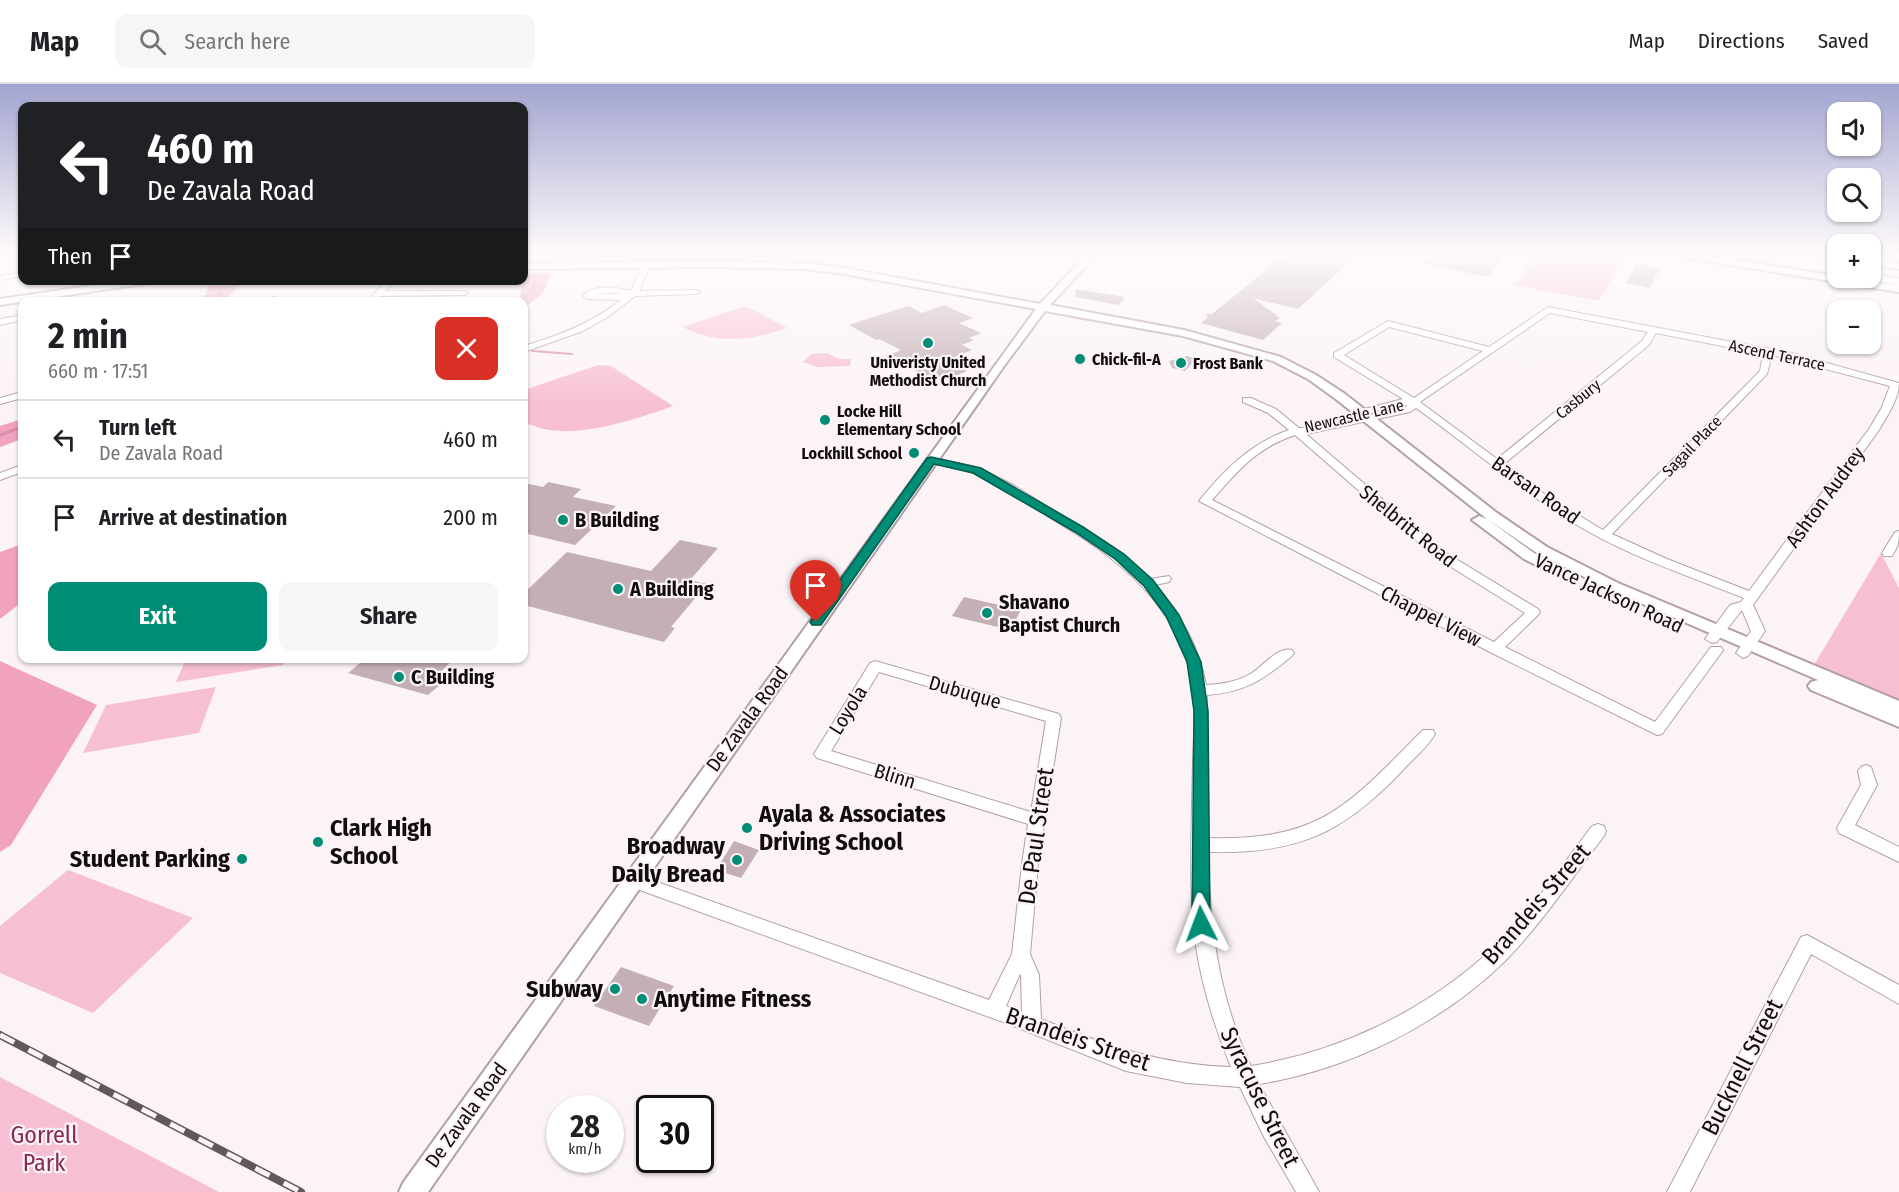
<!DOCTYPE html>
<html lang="en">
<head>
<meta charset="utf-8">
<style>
  body { margin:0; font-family:"Fira Sans Condensed",sans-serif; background:#f6f6f6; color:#202124; height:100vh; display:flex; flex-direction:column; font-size:22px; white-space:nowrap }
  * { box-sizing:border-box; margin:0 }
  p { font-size:20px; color:#757577 }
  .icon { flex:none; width:33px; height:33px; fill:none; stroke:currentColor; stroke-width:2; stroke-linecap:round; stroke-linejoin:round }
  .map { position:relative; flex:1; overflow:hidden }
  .sheet { position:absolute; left:18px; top:213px; width:510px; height:366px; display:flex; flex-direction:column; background:#fff; border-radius:12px; box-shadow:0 2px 4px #0004 }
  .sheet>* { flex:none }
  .hud { position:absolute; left:18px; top:18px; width:510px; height:183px; border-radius:12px; box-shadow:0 2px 4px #0004; background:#202124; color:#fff; overflow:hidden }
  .buttons { position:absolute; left:1827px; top:18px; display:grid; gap:12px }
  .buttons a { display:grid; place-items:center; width:54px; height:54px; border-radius:12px; background:#fff; box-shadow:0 2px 4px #0004; font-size:30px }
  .speed { position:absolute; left:546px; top:1011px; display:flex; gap:12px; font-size:30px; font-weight:700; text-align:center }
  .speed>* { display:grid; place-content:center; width:78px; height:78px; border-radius:50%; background:#fff; box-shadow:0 2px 4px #0004; line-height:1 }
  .speed small { font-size:15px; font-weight:400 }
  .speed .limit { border:3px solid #111; border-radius:9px; background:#fff; color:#111 }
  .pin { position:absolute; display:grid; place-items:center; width:51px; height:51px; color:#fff; margin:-62px -26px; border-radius:50% 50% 50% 0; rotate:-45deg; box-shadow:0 0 6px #0007 }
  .pin .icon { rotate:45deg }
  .me { position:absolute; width:66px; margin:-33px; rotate:357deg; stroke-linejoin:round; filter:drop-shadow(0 0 4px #0008) }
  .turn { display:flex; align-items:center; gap:21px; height:126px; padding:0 30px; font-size:27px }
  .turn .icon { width:78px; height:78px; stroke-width:2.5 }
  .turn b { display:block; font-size:42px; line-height:51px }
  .then { display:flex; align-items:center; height:57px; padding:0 30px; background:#0003; gap:12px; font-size:22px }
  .round { display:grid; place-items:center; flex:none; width:63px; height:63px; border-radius:12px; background:#f6f6f6 }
  .summary { display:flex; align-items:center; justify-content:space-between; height:102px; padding:0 30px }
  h1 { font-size:36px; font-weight:700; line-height:45px }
  .action { display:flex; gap:12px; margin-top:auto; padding:12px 30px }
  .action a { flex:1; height:69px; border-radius:12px; background:#008d76; color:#fff; font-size:24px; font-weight:700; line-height:69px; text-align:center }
  .action a+a { background:#f6f6f6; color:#202124 }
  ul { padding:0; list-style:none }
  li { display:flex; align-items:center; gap:18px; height:78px; padding:0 30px; border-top:2px solid #e0e0e0 }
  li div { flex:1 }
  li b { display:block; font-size:22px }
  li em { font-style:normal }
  header { display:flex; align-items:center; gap:36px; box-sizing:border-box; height:84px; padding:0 30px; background:#fff; border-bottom:2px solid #e0e0e0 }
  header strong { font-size:28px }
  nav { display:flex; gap:33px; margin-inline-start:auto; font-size:21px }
  .search { width:420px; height:54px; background:#f6f6f6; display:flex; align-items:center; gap:15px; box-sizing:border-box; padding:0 21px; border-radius:12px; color:#757577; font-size:22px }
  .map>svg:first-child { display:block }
  .green { fill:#f7bfd3 }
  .forest { fill:#f0a2bf }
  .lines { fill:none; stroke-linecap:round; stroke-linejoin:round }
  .stream-far1 { stroke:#d98daa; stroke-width:2 }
  .stream { stroke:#d98daa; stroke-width:3 }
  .building { fill:#c4afb6 }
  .minor-casing { stroke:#b49fa6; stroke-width:2 }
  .major-casing { stroke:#b49fa6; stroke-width:4 }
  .highway-casing { stroke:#b49fa6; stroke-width:2 }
  .minor { fill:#fff; fill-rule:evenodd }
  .major { fill:#fff; fill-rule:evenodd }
  .highway { fill:#fff; fill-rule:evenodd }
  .rail-casing { stroke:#60585b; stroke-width:8 }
  .rail { stroke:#fcf3f6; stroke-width:5; stroke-dasharray:16; stroke-linecap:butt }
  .route { fill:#008d76; stroke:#005c4d; stroke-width:1.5 }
  .poi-dot { fill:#008d76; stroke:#fcf3f6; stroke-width:2 }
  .labels { text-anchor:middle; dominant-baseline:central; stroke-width:4.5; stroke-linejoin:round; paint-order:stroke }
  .far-street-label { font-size:16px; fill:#130c0e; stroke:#fcf3f6 }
  .far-poi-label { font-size:16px; font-weight:bold; fill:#130c0e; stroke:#fcf3f6; text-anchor:start }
  .street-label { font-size:20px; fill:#130c0e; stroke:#fcf3f6 }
  .poi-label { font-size:20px; font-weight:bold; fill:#130c0e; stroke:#fcf3f6; text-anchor:start }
  .near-poi-label { font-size:24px; font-weight:bold; fill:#130c0e; stroke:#fcf3f6; text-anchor:start }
  .near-street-label { font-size:24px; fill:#130c0e; stroke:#fcf3f6 }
  .near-park-label { font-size:24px; fill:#842a53; stroke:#fcf3f6 }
</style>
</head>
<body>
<header>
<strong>Map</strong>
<div class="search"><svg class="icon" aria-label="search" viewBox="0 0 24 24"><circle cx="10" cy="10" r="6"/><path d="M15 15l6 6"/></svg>Search here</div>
<nav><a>Map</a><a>Directions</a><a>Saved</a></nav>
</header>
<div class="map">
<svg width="1899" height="1108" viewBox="0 0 1899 1108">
  <rect width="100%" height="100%" fill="#fcf3f6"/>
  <path class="green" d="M1538,170H1625L1599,217L1514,201Z
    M742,223H748L787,244C753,256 716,261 683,243Z
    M827,269L839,275H851L850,282L817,283L803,278L811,270Z
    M598,281L611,282L673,322C641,334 584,352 550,346C541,345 532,341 524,339V306Z
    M1881,469L1899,504V617L1814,581Z
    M186,575V574L285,575L283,581L176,598Z
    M216,603L199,649L83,669L106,621Z
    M68,786L193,834L93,929L0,889V842Z
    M0,993L219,1108H0Z"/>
  <path class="forest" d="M550,189C547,207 540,214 524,223V218L509,217L520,213L524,190Z
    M245,197L223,217H199L207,209L208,198Z
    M22,335V355L0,363V342Z
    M22,460V518L0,535V468Z
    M0,577L97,621L11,761L0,768Z"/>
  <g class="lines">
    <path class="stream-far1" d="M211,218L221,208L220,199L216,196
      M519,218L533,206L536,188
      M532,267L572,270"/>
    <path class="stream" d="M0,351L22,343"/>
  </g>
  <path class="building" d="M1286,170H1358L1298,225L1253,214L1280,234L1275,237L1282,239L1263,256L1201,239L1208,233L1206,230H1212Z
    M1434,170H1507L1487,193L1424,179Z
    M1637,179L1660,184L1650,204L1626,199Z
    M1076,205L1125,213L1119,221L1075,213Z
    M944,221L973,234L959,239L981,249L969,254L974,256L962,261L972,266L952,274L964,280L958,282L967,287L946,296L937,291L930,294L887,272L901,266L879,255L876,256L849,241L908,222L922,229Z
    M1187,272L1196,275L1185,287L1172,284L1169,277Z
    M548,398L581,405L573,413L616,422L575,461L524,449V399L543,403Z
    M680,456L718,464L690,496L712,501L701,514L697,512L671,543L675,544L664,558L524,521V509L567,468L651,487Z
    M964,513L1021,526L1010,546L952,532Z
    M366,574H455L431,597L441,600L428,611L348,589Z
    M734,757L759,766L741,794L716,786Z
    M621,883L674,902L649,942L594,922Z"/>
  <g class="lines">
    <defs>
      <path id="minor" d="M647,178L651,180L639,207L696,206L700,208L696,210L635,212L608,233L583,247L524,268V262C558,252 592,239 621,216L587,215L583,212C593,200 616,203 631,207L643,180ZM611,209L624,210H596Z
        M22,188V192L0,196V192Z
        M386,196H395L385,207H464L468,209L464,211L381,212L376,218H367Z
        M273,213L276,214V218H268Z
        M1548,223L1791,269L1899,299C1899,315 1887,332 1879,346L1753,521L1765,547L1748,572L1743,574L1736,569L1751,547L1742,526L1717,558L1712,559L1705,555L1730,521L1741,518L1744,514C1686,491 1625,471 1572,438C1517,404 1468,361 1416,324L1410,328L1306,350L1443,467L1538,525L1540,528L1538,531L1505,563L1655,638L1711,563H1721L1723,566L1721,569L1662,650L1657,651L1490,568L1199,417C1224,386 1251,359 1289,346L1268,329L1243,318V314H1251L1276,325L1299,344H1314L1406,323L1407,321H1399L1357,333L1353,332V328L1403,315L1334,273V269L1388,237L1489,263ZM1550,229L1648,248L1642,257L1497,375L1420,318ZM1389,243L1483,267L1414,314L1344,271ZM1656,249L1763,270L1760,287L1603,446L1550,414L1504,380L1649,261ZM1772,271L1890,302L1881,325L1869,345L1749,507L1667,475L1612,450L1767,290ZM1295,351L1435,473L1525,529L1494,558L1212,416C1238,387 1256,364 1295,351Z
        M22,231V236L0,241V235Z
        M22,308V314L0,320V314Z
        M931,373L979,384L1013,401L1111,462L1150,495L1169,492L1171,495L1169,498L1155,501C1181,530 1199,563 1206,601C1222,600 1237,598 1252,589C1263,582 1278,562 1292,566L1294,569L1292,572C1263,596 1245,608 1207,611L1208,754C1322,757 1348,721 1423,646H1433L1435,650C1427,664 1412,676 1401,688C1341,751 1296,770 1208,768C1209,842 1219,914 1251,982C1339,968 1425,927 1491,866C1529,830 1560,784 1592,742L1598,740L1604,742L1606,747L1604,752C1572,794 1542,839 1505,877C1441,940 1348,986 1259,1000L1319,1108H1296L1264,1053L1240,1003L1187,999L1126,987L1003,938L626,801L623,796L626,791L632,789L989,916L1012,870L1022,780L1028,740L817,674L814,670L870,579L875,577L1059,630L1061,634L1038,780L1030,870L1039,891L1041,935C1105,961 1161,981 1231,983C1210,932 1194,876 1192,821C1190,774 1192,727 1193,680C1194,647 1197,610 1187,577C1168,516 1118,475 1065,443C1035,424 1005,401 971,388C957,383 942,382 927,378V374ZM879,588L1046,637L1031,728L831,667ZM1020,890L1021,891L1022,928L1006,922Z
        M22,381V388L0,396V389Z
        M1899,447C1899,458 1898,463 1892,472H1884L1882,469L1895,448Z
        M1866,681L1871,683L1877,701L1855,741L1899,763V778L1839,749L1837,744L1861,701L1858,687L1861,683Z
        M1807,851L1899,901V920L1811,870L1690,1108H1667L1801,853Z"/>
      <path id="major" d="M1087,170H1097L1050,221L1184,246L1281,273L1316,291L1345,310L1497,429L1547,463L1618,499L1899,617V643L1811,606L1808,602L1811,598L1818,596L1608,505L1537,469L1487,435L1534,469L1555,480L1558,483L1550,488L1524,475L1472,436L1479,432L1487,435L1337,316L1308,295L1273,277L1183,252L1045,227L1004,282L428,1108H399L403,1099L1036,225L839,189L802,185L712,183L524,185V179L712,177L802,179L839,183L1040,220Z
        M1675,170H1695L1899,202V208L1680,173Z
        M1819,170H1838V175L1821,172Z
        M1870,174L1899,179V185L1870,180Z
        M131,196H170L0,221V215Z"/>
      <path id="highway" d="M1731,170H1754L1838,183V190L1737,173Z
        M1870,190L1899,194V202L1866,195L1865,194H1870Z"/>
    </defs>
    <use href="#minor" class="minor-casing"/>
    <use href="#major" class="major-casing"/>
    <use href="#highway" class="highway-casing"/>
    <use href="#minor" class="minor"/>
    <use href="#major" class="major"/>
    <use href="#highway" class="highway"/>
    <defs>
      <path id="rail" d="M0,951L301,1108"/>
    </defs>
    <use href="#rail" class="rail-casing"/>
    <use href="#rail" class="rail"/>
  </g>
  <linearGradient id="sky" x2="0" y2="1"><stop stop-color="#a2a4cf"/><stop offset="0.52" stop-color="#fefafb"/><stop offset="1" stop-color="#fefafb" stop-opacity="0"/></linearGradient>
  <rect width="1899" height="325" fill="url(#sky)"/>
  <path class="route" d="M931,373L981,384L1083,443L1124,470L1153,496L1179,531L1201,578L1208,627L1210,840L1208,845L1201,847L1195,845L1192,840L1194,627L1187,578L1166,532L1144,502L1115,475L1075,448L973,389L934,380L821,541H812L810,538L927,374Z"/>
  <g class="poi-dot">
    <circle cx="928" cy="259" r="6"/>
    <circle cx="1080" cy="275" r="6"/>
    <circle cx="1181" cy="279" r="6"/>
    <circle cx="825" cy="336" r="6"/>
    <circle cx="914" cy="369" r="6"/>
    <circle cx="563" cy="436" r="6"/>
    <circle cx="618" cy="505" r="6"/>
    <circle cx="987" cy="529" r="6"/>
    <circle cx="399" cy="593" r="6"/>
    <circle cx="747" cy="744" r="6"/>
    <circle cx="318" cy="758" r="6"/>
    <circle cx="242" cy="775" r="6"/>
    <circle cx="737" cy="776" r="6"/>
    <circle cx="615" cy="905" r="6"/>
    <circle cx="642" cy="915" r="6"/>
  </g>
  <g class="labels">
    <g class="far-street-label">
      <text transform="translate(1777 271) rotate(12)">Ascend Terrace</text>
      <text transform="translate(1578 315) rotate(-39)">Casbury</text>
      <text transform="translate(1354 332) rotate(-13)">Newcastle Lane</text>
      <text transform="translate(1692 362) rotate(-46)">Sagail Place</text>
    </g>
    <g class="far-poi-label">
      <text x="1092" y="275">Chick-fil-A</text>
      <text x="928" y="278" text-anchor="middle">Univeristy United<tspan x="928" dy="18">Methodist Church</tspan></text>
      <text x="1193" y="279">Frost Bank</text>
      <text x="837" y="327">Locke Hill<tspan x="837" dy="18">Elementary School</tspan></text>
      <text x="902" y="369" text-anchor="end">Lockhill School</text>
    </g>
    <g class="street-label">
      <text transform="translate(1536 406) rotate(35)">Barsan Road</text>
      <text transform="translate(1825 413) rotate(-54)">Ashton Audrey</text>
      <text transform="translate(1408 442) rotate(39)">Shelbritt Road</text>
      <text transform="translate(1609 509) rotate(25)">Vance Jackson Road</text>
      <text transform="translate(1431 532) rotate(27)">Chappel View</text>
      <text transform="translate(965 608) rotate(16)">Dubuque</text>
      <text transform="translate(848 626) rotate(-58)">Loyola</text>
      <text transform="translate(747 635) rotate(-54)">De Zavala Road</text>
      <text transform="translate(895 692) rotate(17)">Blinn</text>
      <text transform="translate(466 1031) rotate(-54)">De Zavala Road</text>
    </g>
    <g class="poi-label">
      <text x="575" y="436">B Building</text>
      <text x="630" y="505">A Building</text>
      <text x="999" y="518">Shavano<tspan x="999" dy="23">Baptist Church</tspan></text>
      <text x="411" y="593">C Building</text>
    </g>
    <g class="near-poi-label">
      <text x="759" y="730">Ayala &amp; Associates<tspan x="759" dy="28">Driving School</tspan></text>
      <text x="330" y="744">Clark High<tspan x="330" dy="28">School</tspan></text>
      <text x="725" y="762" text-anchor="end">Broadway<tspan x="725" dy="28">Daily Bread</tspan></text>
      <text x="230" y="775" text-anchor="end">Student Parking</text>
      <text x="603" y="905" text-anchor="end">Subway</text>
      <text x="654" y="915">Anytime Fitness</text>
    </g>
    <g class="near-street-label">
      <text transform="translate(1036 752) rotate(-82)">De Paul Street</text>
      <text transform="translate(1536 820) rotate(-49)">Brandeis Street</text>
      <text transform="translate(1078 955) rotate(19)">Brandeis Street</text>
      <text transform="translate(1742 983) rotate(-63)">Bucknell Street</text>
      <text transform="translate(1260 1013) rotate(64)">Syracuse Street</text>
    </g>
    <g class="near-park-label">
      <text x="44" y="1051">Gorrell<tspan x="44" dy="28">Park</tspan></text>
    </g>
  </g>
</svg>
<div class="buttons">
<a><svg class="icon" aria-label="sound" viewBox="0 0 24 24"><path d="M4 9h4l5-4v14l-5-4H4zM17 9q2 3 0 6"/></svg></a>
<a><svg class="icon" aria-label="search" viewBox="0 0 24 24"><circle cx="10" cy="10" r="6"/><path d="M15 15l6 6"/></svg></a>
<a>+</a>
<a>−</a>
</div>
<div class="speed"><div>28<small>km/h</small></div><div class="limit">30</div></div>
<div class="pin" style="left:816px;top:538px;background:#d93025"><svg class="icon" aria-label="arrive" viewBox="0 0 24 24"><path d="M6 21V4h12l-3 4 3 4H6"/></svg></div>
<svg class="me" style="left:1201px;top:840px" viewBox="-20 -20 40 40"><path d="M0-17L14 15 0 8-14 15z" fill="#008d76" stroke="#fff" stroke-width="4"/></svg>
<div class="hud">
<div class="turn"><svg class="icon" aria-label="left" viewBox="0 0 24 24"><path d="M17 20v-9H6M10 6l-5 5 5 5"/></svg><div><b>460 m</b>De Zavala Road</div></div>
<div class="then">Then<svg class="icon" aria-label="arrive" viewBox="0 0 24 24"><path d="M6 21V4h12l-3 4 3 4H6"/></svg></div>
</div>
<section class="sheet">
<div class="summary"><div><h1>2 min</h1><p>660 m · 17:51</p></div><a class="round" style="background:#d93025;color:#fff"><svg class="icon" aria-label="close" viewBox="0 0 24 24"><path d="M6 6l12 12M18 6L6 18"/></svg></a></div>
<ul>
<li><svg class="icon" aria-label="left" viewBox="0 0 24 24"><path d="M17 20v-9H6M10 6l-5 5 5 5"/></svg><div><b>Turn left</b><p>De Zavala Road</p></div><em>460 m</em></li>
<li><svg class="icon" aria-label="arrive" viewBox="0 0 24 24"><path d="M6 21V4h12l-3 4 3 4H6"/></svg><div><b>Arrive at destination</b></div><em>200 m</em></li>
</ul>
<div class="action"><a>Exit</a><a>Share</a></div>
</section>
</div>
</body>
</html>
